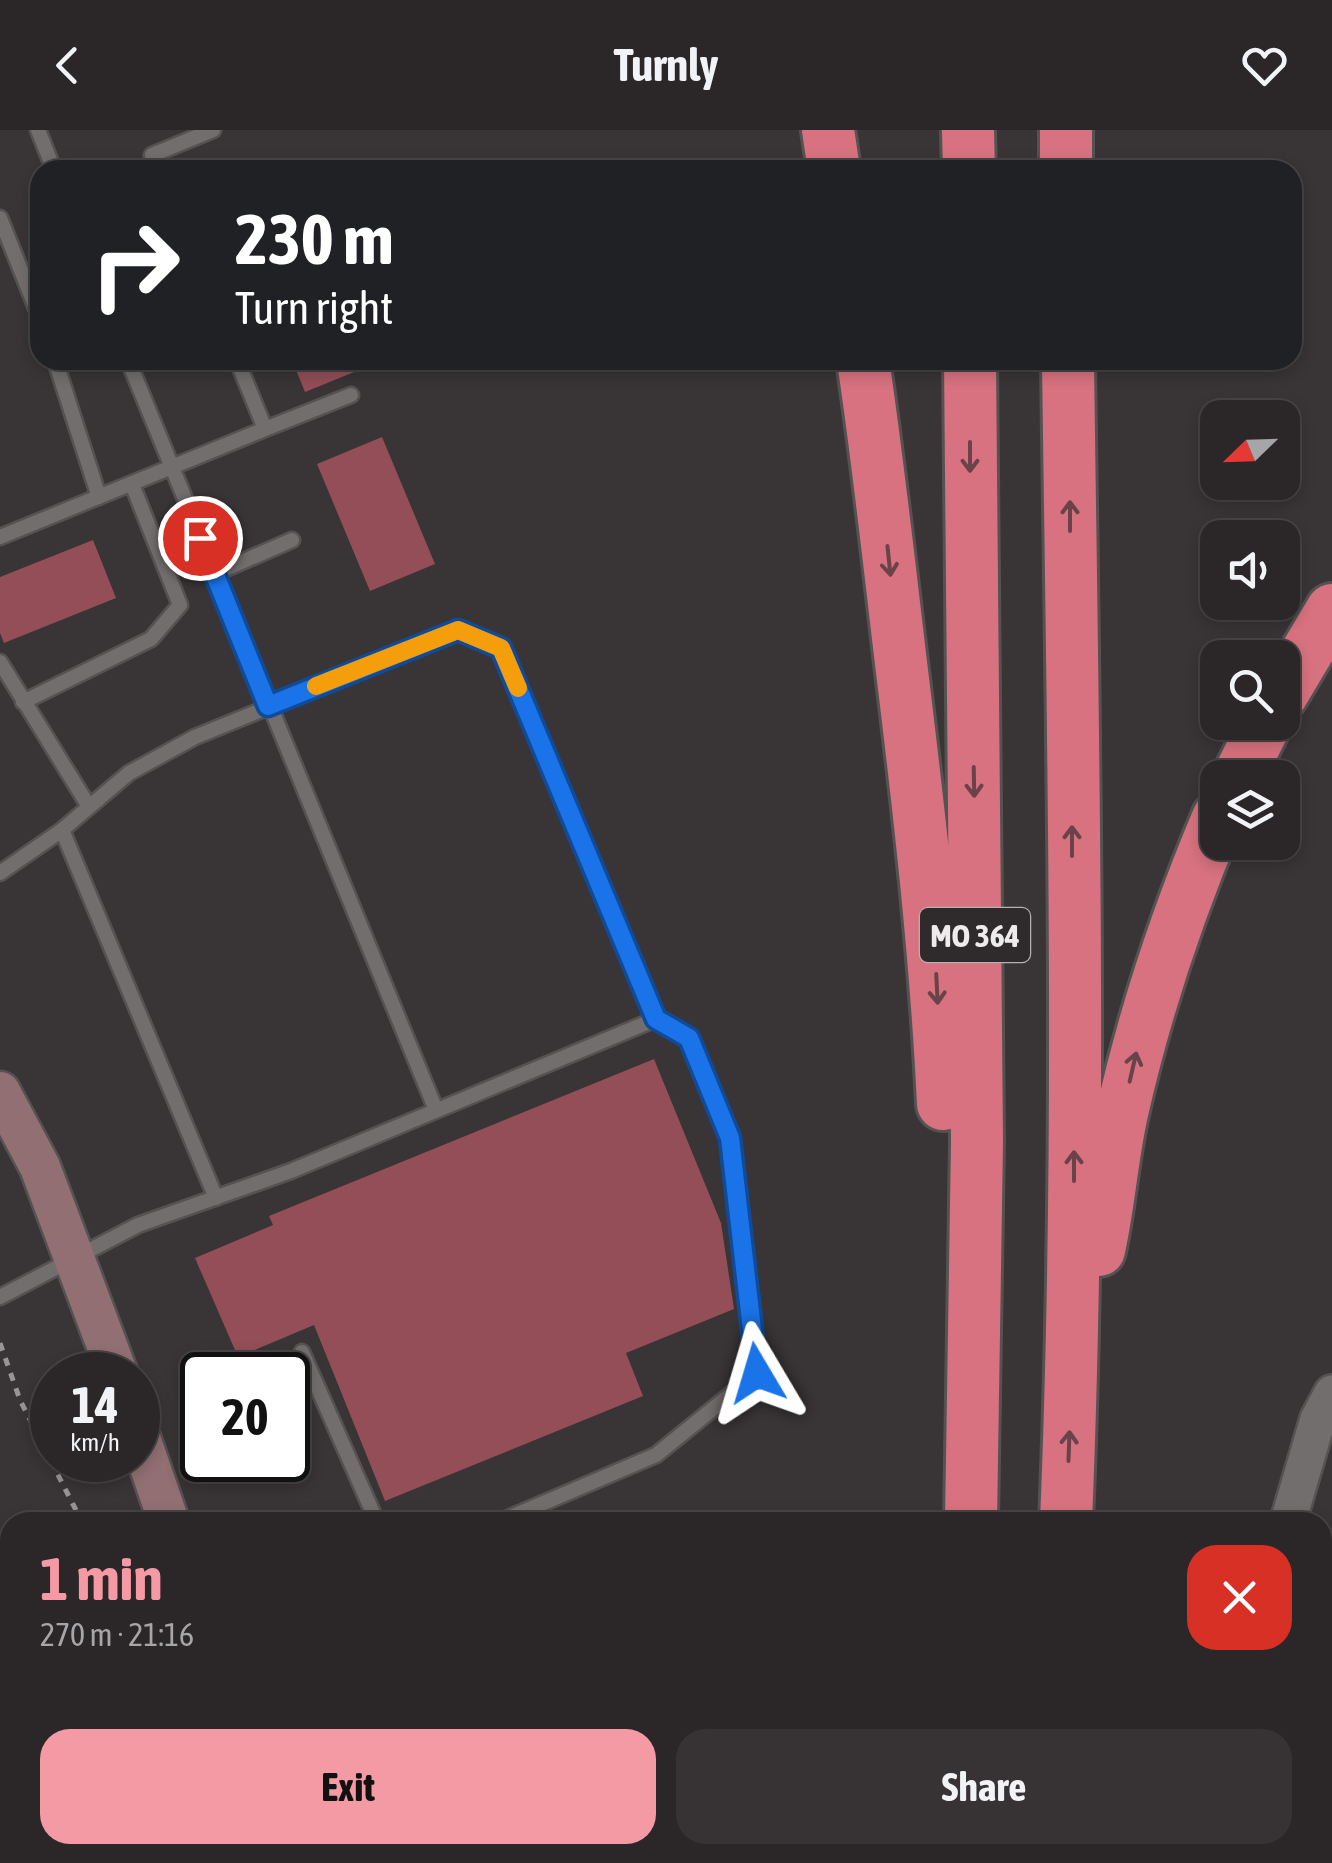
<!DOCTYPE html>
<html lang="en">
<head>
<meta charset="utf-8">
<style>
  body { margin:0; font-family:"Asap Condensed",sans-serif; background:#373334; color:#f1f3f6; height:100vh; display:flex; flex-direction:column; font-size:38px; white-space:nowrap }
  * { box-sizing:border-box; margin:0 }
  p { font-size:32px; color:#a6a5a8 }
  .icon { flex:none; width:55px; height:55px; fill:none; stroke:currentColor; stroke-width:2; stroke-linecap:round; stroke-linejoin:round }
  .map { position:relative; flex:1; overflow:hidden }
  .sheet { position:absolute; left:0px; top:1382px; width:1332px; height:352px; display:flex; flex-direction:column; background:#2b2728; border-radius:30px 30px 0 0; box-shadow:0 5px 15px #0003,0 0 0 2px #474445 }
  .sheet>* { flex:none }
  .hud { position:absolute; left:30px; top:30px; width:1272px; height:210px; border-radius:30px; box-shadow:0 5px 15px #0003,0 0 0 2px #474445; background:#202124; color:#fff; overflow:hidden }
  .needle { width:65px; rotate:247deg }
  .buttons { position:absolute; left:1200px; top:270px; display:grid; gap:20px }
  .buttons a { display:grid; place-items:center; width:100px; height:100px; border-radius:20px; background:#2b2728; box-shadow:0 5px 15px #0003,0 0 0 2px #474445; font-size:50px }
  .speed { position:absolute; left:30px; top:1222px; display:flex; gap:20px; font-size:50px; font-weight:700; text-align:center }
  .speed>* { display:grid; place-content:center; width:130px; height:130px; border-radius:50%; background:#2b2728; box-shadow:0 5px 15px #0003,0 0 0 2px #474445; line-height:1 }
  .speed small { font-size:25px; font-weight:400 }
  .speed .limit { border:5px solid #111; border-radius:15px; background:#fff; color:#111 }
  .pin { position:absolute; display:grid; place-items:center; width:85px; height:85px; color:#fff; margin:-42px; border:5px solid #fff; border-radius:50%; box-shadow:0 2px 10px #0007 }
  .me { position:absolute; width:110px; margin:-55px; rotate:353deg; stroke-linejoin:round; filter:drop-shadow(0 0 8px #0008) }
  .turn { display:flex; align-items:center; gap:35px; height:210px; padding:0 40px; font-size:45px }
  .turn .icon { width:130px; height:130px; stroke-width:2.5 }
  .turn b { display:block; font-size:70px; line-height:85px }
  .round { display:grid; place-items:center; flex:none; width:105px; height:105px; border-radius:30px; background:#373334 }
  .overview { display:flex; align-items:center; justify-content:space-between; height:170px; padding:0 40px }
  h1 { font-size:60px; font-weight:700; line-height:75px; color:#f49aa4 }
  .primary-button { display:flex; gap:20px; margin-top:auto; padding:20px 40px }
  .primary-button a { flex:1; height:115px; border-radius:30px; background:#f49aa4; color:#111; font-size:40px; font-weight:700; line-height:115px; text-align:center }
  .primary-button a+a { background:#373334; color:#f1f3f6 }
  header { display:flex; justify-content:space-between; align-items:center; height:130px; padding:0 40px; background:#2b2728; font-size:45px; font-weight:700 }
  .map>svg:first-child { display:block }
  .building { fill:#934e57 }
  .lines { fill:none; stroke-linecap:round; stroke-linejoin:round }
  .service-casing { stroke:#555252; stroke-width:19 }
  .tertiary-casing { stroke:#555252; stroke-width:40 }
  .secondary-casing { stroke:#555252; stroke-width:45 }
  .motorway-casing { stroke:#555252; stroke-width:58 }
  .path { stroke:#999596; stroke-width:5; stroke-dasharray:8 8; stroke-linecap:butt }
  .service { stroke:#736e6e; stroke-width:14 }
  .tertiary { stroke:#736e6e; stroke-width:35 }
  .secondary { stroke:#916f73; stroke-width:40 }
  .motorway { stroke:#d87280; stroke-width:52 }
  .oneway { stroke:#6a4349 }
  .route-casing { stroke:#114b97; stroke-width:25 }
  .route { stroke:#1a73e8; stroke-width:18 }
  .slow { stroke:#f59e0b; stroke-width:18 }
  .labels { text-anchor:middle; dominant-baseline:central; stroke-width:10; stroke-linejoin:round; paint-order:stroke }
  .shield { fill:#2f2a2b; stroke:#b4b1b1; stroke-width:2.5 }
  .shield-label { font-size:32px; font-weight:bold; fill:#edebeb }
</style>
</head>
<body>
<header><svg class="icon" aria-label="back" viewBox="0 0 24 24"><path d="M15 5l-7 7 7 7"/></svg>Turnly<svg class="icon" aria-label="heart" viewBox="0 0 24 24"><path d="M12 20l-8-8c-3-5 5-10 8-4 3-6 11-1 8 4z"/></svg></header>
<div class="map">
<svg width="1332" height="1733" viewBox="0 0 1332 1733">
  <rect width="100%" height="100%" fill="#393435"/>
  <path class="building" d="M284,29L288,40H258Z
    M292,230H367L369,236L305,262Z
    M382,307L435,434L370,461L317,334Z
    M93,410L116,468L4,513L0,503V447Z
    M654,929L721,1093L734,1179L626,1223L643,1266L385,1371L314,1195L238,1227L195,1128L273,1095L269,1086Z"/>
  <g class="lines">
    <defs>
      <path id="service" d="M38,0L54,40
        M158,40L152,25L213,0
        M0,88L40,188
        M55,230L99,367
        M128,230L436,980
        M265,299L351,265
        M0,407L265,299L237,230
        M214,444L292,410
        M0,532L88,675
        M23,572L151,509L180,475L132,354
        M62,700L216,1068
        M0,743L62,700L129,643L195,607L458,500L501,518L656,889L689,908L729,1008L757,1243L656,1325L499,1392
        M0,1167L138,1095L291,1041L656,889
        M302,1222L377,1392"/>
      <path id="tertiary" d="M1288,1392L1318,1289L1332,1263
        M1256,1733V1725"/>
      <path id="secondary" d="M0,962L40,1037L118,1245
        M138,1302L169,1392
        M272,1725L274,1733"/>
      <path id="motorway" d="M828,0L834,40
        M968,0L969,40
        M1066,0V40
        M863,230C878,331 889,432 901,533C919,680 936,826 943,974
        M970,230L977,1012L971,1392
        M1282,564L1332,480
        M1238,648L1266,592
        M1099,1120C1109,1075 1112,1028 1122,983C1145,881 1177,785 1218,688
        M1066,1392C1082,1006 1073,617 1068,230
        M957,1733V1725
        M1053,1733V1725"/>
    </defs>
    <use href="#service" class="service-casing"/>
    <use href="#tertiary" class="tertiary-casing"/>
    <use href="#secondary" class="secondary-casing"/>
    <use href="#motorway" class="motorway-casing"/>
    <path class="path" d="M0,1213L20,1270L82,1392"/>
    <use href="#service" class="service"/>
    <use href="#tertiary" class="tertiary"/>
    <use href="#secondary" class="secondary"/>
    <use href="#motorway" class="motorway"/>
  </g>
  <defs><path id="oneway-shaft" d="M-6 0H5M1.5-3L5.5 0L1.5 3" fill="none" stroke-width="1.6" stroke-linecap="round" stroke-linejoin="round" transform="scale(2.5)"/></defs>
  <g class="oneway">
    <use href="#oneway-shaft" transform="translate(970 327) rotate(90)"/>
    <use href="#oneway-shaft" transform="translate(1070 386) rotate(-90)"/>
    <use href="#oneway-shaft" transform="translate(889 431) rotate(84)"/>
    <use href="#oneway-shaft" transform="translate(974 652) rotate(89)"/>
    <use href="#oneway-shaft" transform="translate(1072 711) rotate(-90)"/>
    <use href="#oneway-shaft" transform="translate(937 859) rotate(87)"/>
    <use href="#oneway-shaft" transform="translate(1133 937) rotate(-77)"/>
    <use href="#oneway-shaft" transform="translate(1074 1036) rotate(-90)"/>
    <use href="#oneway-shaft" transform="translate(1069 1316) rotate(-88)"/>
  </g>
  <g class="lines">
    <defs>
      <path id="route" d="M200,408L268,576L458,500L501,518L656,889L689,908L730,1008L757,1243"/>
    </defs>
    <use href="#route" class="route-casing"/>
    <use href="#route" class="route"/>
    <path class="slow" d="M316,556L458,500L501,518L518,558"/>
  </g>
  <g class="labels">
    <rect class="shield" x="920" y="778" width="110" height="54" rx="8"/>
    <g class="shield-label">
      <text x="975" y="805">MO 364</text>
    </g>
  </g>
</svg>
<div class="buttons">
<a><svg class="needle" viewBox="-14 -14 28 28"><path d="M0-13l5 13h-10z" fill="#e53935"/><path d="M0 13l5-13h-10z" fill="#a6a5a8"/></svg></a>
<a><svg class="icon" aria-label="sound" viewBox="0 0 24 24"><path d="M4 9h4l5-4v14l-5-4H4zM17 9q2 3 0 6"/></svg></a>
<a><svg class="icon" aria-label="search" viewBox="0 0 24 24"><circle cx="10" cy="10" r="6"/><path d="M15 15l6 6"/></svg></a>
<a><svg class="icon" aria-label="layers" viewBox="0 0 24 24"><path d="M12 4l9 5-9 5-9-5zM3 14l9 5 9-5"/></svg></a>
</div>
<div class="speed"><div>14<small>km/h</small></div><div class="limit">20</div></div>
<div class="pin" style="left:200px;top:408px;background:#d93025"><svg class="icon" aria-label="arrive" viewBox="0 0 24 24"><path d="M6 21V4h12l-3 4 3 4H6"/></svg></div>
<svg class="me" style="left:757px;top:1243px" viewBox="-20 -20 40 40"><path d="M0-17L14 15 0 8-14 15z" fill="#1a73e8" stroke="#fff" stroke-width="4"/></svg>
<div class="hud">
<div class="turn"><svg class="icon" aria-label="right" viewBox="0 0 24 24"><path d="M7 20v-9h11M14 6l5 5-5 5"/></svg><div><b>230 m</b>Turn right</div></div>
</div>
<section class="sheet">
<div class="overview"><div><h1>1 min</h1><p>270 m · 21:16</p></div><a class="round" style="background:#d93025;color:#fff"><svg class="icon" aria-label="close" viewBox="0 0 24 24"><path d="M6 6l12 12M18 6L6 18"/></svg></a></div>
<div class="primary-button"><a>Exit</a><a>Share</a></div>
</section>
</div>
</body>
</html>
